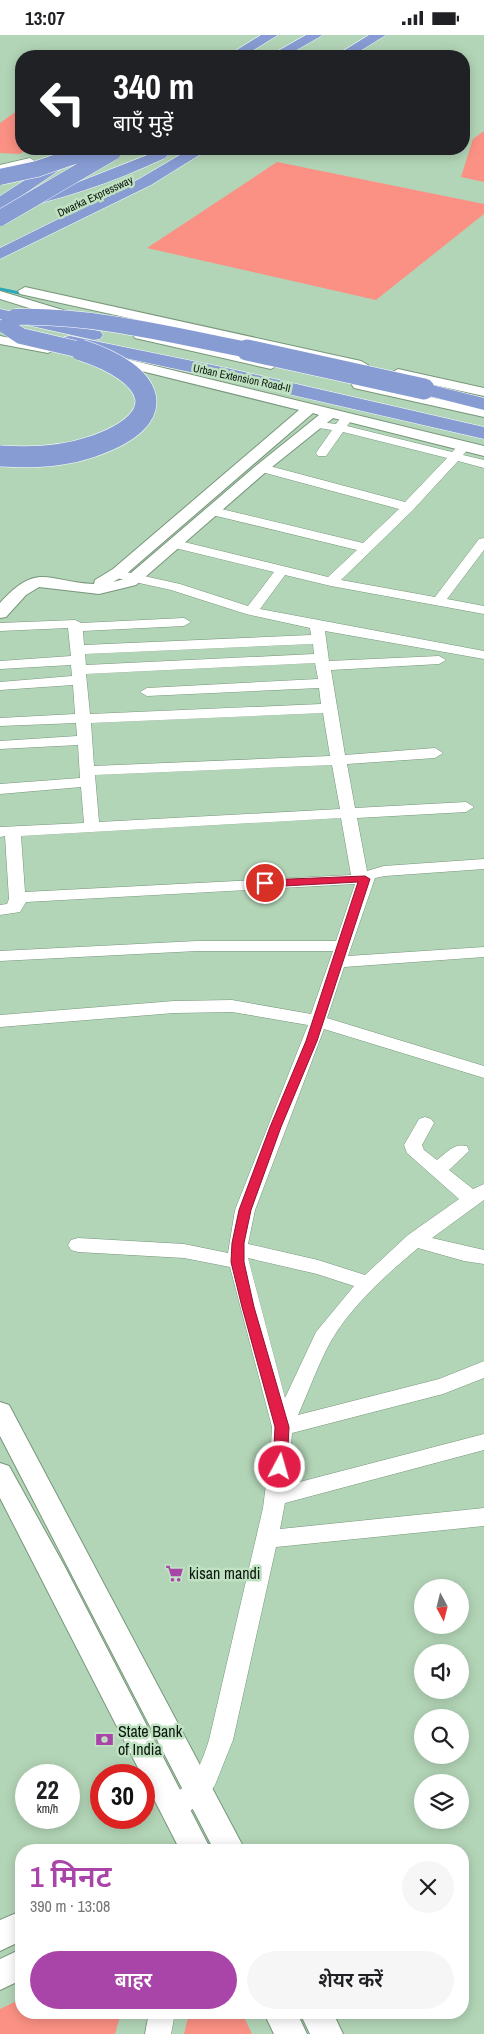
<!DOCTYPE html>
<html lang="hi">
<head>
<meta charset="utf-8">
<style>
  body { margin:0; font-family:"Archivo Narrow","Noto Sans Devanagari",sans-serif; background:#f6f6f6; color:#202124; height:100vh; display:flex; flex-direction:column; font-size:19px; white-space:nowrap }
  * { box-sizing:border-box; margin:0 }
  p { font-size:16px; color:#757577 }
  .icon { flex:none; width:28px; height:28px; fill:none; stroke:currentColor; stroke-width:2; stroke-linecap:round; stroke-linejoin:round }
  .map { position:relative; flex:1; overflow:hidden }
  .drawer { position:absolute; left:15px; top:1809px; width:454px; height:175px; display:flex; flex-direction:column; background:#fff; border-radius:20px; box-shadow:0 2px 12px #0003 }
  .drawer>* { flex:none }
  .banner { position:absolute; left:15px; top:15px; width:455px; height:105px; border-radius:20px; box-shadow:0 2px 12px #0003; background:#202124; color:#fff; overflow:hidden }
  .needle { width:32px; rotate:173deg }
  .fabs { position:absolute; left:414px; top:1544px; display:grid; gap:10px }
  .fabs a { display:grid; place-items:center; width:55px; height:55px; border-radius:50%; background:#fff; box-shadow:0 2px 12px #0003; font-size:25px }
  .speed { position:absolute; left:15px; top:1729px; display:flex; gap:10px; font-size:25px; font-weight:700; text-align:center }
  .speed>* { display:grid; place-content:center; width:65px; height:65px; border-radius:50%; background:#fff; box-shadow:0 2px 12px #0003; line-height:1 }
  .speed small { font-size:12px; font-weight:400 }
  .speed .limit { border:8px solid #d22; background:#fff; color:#111 }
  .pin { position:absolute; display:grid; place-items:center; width:42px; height:42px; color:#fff; margin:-21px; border:2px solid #fff; border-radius:50%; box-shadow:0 1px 5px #0007 }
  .me { position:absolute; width:55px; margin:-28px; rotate:6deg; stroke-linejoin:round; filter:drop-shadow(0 0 4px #0008) }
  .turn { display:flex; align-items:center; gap:18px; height:105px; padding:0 15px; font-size:22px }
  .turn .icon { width:65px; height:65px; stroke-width:2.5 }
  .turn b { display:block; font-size:35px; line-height:42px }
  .round { display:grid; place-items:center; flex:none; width:52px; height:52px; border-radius:26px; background:#f6f6f6 }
  .headline { display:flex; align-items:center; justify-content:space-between; height:85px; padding:0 15px }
  h1 { font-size:30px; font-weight:600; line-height:38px; color:#a944a9 }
  .action { display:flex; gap:10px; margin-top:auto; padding:10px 15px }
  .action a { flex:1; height:58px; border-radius:30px; background:#a944a9; color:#fff; font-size:20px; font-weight:600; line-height:58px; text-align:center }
  .action a+a { background:#f6f6f6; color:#202124 }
  .status { display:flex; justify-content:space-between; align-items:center; height:35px; padding:0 25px; background:#fff; direction:ltr }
  .status svg { height:14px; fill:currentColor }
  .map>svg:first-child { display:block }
  .green { fill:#fb9184 }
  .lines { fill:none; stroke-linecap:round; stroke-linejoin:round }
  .stream { stroke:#28a9b9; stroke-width:3 }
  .minor-casing { stroke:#77967a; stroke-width:1 }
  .tertiary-casing { stroke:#77967a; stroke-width:2 }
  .trunk-casing { stroke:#fff; stroke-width:1 }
  .minor { fill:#fff; fill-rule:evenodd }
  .tertiary { fill:#fff; fill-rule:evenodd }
  .trunk { fill:#889cd4; fill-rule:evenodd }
  .trunk-bridge-far1-casing { stroke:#fff; stroke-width:17; stroke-linecap:butt }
  .trunk-bridge-casing { stroke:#fff; stroke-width:22; stroke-linecap:butt }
  .trunk-bridge-far1 { stroke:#889cd4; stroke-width:16 }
  .trunk-bridge { stroke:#889cd4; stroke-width:21 }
  .route { fill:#e11d48; stroke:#92132f }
  .labels { text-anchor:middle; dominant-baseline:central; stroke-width:5; stroke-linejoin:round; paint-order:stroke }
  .far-street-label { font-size:11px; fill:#0c180d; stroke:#c0e2c3 }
  .near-poi-label { font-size:16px; fill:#0c180d; stroke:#c0e2c3; text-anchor:start }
</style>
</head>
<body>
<div class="status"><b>13:07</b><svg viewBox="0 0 49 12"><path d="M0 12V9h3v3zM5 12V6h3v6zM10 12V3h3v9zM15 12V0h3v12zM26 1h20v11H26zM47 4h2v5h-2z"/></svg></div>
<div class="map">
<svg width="484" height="1999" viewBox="0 0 484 1999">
  <rect width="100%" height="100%" fill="#b3d5b7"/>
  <path class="green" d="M21,73V114H31L19,119L0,118V88Z
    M484,96V147L461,142L473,104Z
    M277,127L484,169V179L376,265L147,213Z
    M21,1964V1978H121L115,1999H0V1974Z
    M189,1978H242L252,1999H184Z"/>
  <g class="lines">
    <path class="stream" d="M0,254L24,259
      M135,284L149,288"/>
    <defs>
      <path id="minor" d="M30,123L35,126L33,128L0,136V130Z
        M346,380L352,384L347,391L452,417L461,408H469L471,411L463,420L484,425V433L458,426L413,475L341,545L435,562L479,504L484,503V515L447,564L484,571V579L331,551L285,540L260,574L484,616V624L325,596L329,626L439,621L446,625L439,629L331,635L345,720L435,713L443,718L435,723L347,729L355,773L466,767L474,772L466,777L357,783L367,836L384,831L484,824V834L385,841L375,843L348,921L484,912V922L344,932L327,983L484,1031V1043L324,994L255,1175L248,1209L318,1225L365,1240L408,1200L459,1164L407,1118L404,1110L419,1084L425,1082L431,1084L434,1088L422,1110L424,1115L437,1125C447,1117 454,1108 467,1111L469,1116L449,1135L473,1154L484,1149V1165L432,1203L484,1215V1229L464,1226L418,1213C387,1239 352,1270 331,1306C318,1329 309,1356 298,1380L439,1344L484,1326V1343L443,1359L292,1398L288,1450L484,1399V1415L285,1468L280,1494L484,1473V1491L276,1512L233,1705L215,1750L206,1763L184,1781L175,1784L166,1781L163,1773C168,1761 179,1757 188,1748C199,1736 204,1720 209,1705L263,1473L271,1410L272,1392L230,1232L184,1223L78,1217L71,1215L68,1210L71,1205L78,1203L184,1209L228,1218L235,1175L308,990L232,977L174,978L0,992V980L174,966L232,965L311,979L333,916H197L0,926V916L197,906H336L355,849L26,867L20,877L0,880V870L7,869L9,864L5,801L0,802V792L84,788L81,752L0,759V749L80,743L78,710L0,714V706L77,701L76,688L0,691V683L75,679L73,650L0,655V647L72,641L71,630L0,634V626L71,621L68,593L0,596V588L75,585L81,588L184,583L191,587L184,591L83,596L84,610L311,600L310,593L246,579L171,555L112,542L110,539L117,535L180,549L248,571L274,537L171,512L169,509L176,505L328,542L357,515L208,479L207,476L213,472L363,508L399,474L258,436L256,433L262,429L405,467L447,423L343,397L326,421H318L316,418L332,395L312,392L310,389L312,386L336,389L342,381ZM313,609L314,619L86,630L85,619ZM315,628L318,644L147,653L140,657L147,661L319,653L321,669L90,679L86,639ZM323,678L330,721L94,731L91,688ZM332,730L340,774L99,787L95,740ZM341,783L351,840L25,857L21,801ZM248,1223L317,1239L354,1251L316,1297L285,1363Z
        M149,1978H175L171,1999H145Z"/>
      <path id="tertiary" d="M25,252L361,326L368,330L361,334L20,259L18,256Z
        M0,256L76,279L78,282L71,286L0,264Z
        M140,296L271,326L278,330L271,334L135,303L133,300Z
        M0,301L48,310L55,314L48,318L0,309Z
        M106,319L484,411V421L333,383L267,436L136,550L99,559L39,552L26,560L6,582L0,583V568C38,526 47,547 94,549L95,545L113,534L299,375L101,326L99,323L101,320ZM313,378L319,380L257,430L124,544L113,547L125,540Z
        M398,334L484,353V361L393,341L391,338Z
        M359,346L484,374V382L354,353L352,350L354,347Z
        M0,1367L9,1370L245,1815H214L0,1401Z
        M0,1428L9,1431L65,1532L211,1815H180L0,1463Z
        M21,1876V1906L0,1916V1885Z
        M21,1914V1945L0,1955V1924Z
        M264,1978H297L307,1999H274Z
        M300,1978H333L343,1999H310Z"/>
      <path id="trunk" d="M261,0H278L244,21H227Z
        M306,0H323L286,21H269Z
        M369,0H386L352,21H335Z
        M190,114H209L151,150L0,224V213L139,144Z
        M160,115L168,120L165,123C112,148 58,166 0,177V161L67,118L72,116L80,121L17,164L76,148Z
        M0,274L100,296L103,300L100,304L94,305L0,284Z
        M70,301L227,333L484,392V404L227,345L64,310L61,306L64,302Z
        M424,348L484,363V375L417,358L415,354L417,350Z"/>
    </defs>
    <use href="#minor" class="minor-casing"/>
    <use href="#tertiary" class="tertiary-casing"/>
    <use href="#trunk" class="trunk-casing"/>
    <use href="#minor" class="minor"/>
    <use href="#tertiary" class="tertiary"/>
    <use href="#trunk" class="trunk"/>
    <defs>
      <path id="trunk-bridge-far1" d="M0,142L37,134L92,115
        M0,183L113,117
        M15,282C95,280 175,301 253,316
        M6,291L21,301L85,316"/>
      <path id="trunk-bridge" d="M247,315L424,354
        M0,421C30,423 62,422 91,412C177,383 153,338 81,315"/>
    </defs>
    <use href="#trunk-bridge-far1" class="trunk-bridge-far1-casing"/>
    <use href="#trunk-bridge" class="trunk-bridge-casing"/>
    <use href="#trunk-bridge-far1" class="trunk-bridge-far1"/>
    <use href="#trunk-bridge" class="trunk-bridge"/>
  </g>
  <path class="route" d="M365,841L370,844L317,1006L281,1092L251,1175L244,1208V1227L254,1272L289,1392L287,1432L285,1436H275L273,1432L275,1392L242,1272L231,1227L232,1208L239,1175L270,1092L306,1006L358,847L265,852L260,848L265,845Z"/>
  <defs>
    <symbol id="supermarket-bare" viewBox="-9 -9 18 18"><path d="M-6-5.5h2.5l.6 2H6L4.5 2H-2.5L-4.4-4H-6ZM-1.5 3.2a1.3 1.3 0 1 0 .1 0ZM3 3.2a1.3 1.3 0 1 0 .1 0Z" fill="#a944a9" stroke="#c0e2c3" stroke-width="2.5" paint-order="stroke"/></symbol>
    <symbol id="bank-bare" viewBox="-9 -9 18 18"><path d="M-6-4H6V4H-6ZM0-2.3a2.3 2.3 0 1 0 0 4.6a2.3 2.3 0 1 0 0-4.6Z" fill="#a944a9" stroke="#c0e2c3" stroke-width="2.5" paint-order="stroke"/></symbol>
  </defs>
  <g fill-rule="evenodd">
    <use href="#supermarket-bare" x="162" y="1526" width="25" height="25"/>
    <use href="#bank-bare" x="92" y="1692" width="25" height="25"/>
  </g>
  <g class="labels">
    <g class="far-street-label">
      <text transform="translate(95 161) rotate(-25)">Dwarka Expressway</text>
      <text transform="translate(242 343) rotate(12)">Urban Extension Road-II</text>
    </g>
    <g class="near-poi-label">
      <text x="189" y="1538">kisan mandi</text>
      <text x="118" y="1696">State Bank<tspan x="118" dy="18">of India</tspan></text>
    </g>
  </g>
</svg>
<div class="fabs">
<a><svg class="needle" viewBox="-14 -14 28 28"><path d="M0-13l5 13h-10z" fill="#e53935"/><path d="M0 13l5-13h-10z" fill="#757577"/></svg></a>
<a><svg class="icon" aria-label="sound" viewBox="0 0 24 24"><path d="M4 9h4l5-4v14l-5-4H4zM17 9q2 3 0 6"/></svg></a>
<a><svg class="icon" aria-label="search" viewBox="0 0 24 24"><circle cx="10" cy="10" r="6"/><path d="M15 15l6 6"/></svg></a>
<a><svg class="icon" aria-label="layers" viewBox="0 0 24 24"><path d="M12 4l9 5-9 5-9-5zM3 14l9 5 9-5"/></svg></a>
</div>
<div class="speed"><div>22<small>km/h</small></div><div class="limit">30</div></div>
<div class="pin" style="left:265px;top:848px;background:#d93025"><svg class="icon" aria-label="arrive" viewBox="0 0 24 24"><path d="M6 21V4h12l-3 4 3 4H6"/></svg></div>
<svg class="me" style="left:280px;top:1432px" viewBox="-20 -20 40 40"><circle r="17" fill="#e11d48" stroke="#fff" stroke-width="3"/><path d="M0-11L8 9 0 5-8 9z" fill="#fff"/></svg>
<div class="banner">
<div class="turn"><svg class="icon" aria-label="left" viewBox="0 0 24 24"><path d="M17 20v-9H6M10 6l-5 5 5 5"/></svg><div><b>340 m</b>बाएँ मुड़ें</div></div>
</div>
<section class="drawer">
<div class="headline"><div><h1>1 मिनट</h1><p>390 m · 13:08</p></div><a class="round"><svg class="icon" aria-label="close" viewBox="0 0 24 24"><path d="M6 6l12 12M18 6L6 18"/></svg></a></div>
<div class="action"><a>बाहर</a><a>शेयर करें</a></div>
</section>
</div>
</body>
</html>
